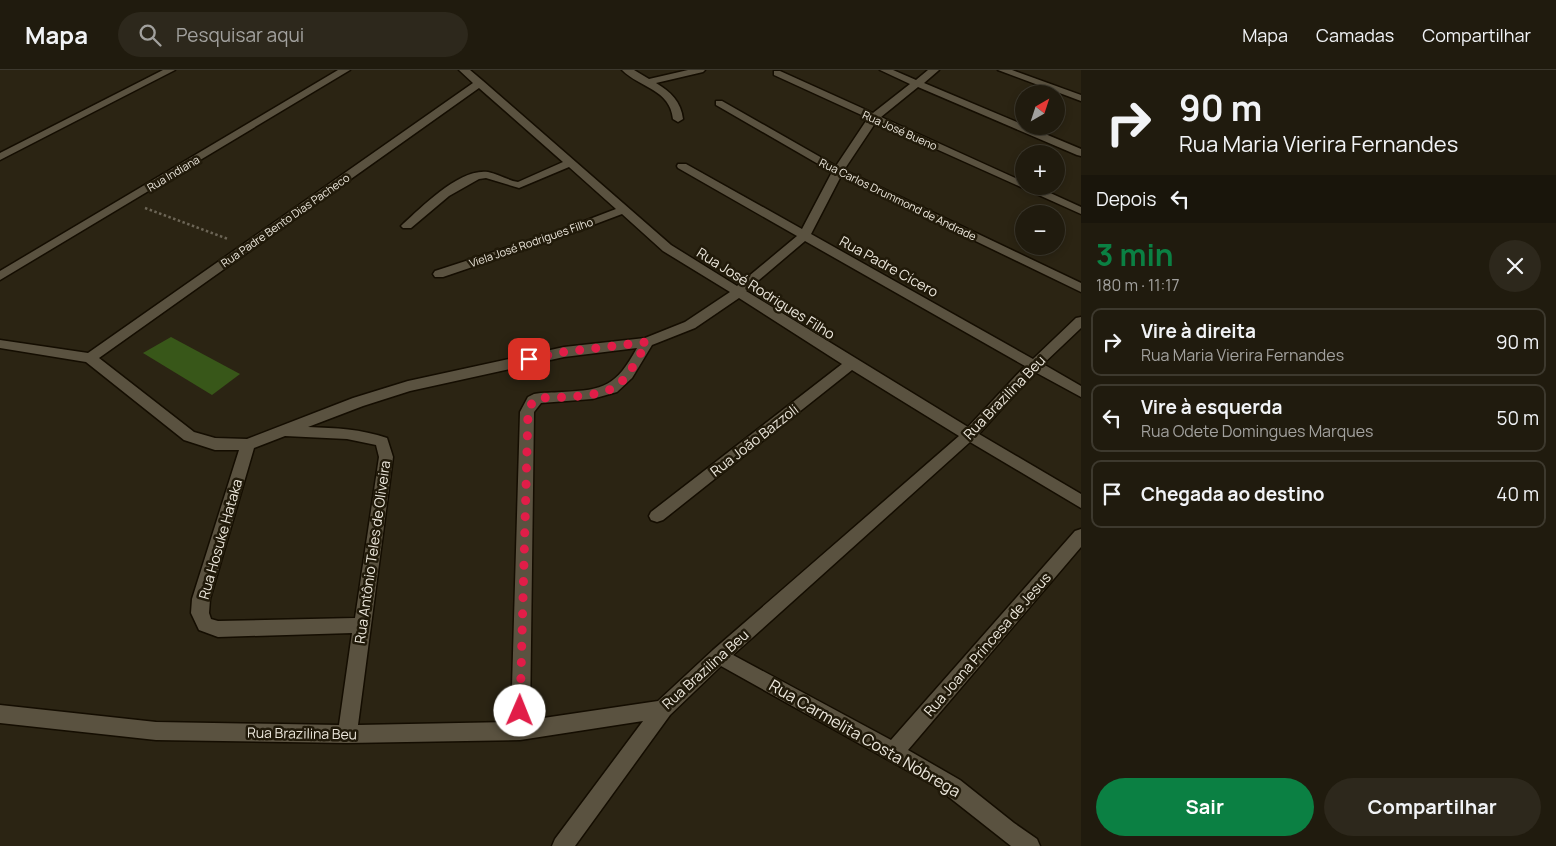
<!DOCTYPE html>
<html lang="pt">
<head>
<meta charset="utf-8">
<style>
  body { margin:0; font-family:Manrope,sans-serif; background:#2d281c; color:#f1f3f6; height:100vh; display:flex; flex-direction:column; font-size:19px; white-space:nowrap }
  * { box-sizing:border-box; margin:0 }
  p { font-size:16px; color:#a2a19e }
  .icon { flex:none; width:28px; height:28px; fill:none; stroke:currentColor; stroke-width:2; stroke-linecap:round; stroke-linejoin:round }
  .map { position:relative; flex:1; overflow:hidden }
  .side { display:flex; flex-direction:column; background:#201b0e; width:475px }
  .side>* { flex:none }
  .hud { background:#201b0e; color:#f1f3f6; overflow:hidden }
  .needle { width:32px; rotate:39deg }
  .controls { position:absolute; left:1015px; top:15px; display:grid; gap:10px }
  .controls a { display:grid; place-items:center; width:50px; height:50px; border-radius:50%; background:#201b0e; box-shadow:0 2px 8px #0003,0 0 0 1px #3d392e; font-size:25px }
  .pin { position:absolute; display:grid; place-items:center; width:42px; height:42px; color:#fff; margin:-21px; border-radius:10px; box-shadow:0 2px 8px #0006 }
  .me { position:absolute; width:55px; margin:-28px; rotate:1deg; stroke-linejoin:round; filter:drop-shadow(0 0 4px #0008) }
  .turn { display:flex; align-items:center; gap:18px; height:105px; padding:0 15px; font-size:22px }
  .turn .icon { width:65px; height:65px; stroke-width:2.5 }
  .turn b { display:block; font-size:35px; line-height:42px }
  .then { display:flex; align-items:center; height:48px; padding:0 15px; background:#0003; gap:10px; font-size:19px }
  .round { display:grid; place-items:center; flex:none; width:52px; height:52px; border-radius:26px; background:#2d281c }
  .head { display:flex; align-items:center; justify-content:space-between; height:85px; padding:0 15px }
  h1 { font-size:30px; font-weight:700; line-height:38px; color:#0b8043 }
  .action { display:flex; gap:10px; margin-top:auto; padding:10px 15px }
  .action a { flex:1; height:58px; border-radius:30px; background:#0b8043; color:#fff; font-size:20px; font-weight:700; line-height:58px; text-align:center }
  .action a+a { background:#2d281c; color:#f1f3f6 }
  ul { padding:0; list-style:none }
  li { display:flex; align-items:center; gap:15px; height:68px; margin:0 10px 8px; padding:0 5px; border:2px solid #3d392e; border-radius:10px }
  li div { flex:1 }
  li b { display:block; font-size:19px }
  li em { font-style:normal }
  header { display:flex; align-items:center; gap:30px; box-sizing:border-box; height:70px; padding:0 25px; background:#201b0e; border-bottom:1px solid #3d392e }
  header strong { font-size:24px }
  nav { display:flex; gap:28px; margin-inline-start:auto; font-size:18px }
  .search { width:350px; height:45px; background:#2d281c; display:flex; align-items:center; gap:12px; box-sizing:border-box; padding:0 18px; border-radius:28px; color:#a2a19e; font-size:19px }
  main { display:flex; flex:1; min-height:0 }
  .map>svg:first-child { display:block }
  .green { fill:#385719 }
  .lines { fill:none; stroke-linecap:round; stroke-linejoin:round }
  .minor-casing { stroke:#140d01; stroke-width:3 }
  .path { stroke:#6c6556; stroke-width:2.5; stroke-dasharray:2.5 2.5; stroke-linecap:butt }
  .minor { fill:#5a5240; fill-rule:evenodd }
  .route { stroke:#e11d48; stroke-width:9; stroke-dasharray:0 16.2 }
  .labels { text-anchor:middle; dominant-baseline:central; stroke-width:5; stroke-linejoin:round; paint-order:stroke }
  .far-street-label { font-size:11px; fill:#ece7dc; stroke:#211a0a }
  .street-label { font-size:14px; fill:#ece7dc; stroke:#211a0a }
  .near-street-label { font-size:16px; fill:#ece7dc; stroke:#211a0a }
</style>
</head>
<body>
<header>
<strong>Mapa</strong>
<div class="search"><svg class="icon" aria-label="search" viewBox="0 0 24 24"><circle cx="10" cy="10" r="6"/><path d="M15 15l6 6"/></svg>Pesquisar aqui</div>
<nav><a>Mapa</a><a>Camadas</a><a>Compartilhar</a></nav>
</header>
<main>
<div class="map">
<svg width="1081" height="776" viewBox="0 0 1081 776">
  <rect width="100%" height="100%" fill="#2b2413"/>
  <path class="green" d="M171,267L240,304L212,325L143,283Z"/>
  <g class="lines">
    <defs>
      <path id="minor" d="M163,0H175L0,90V83Z
        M338,0H350L0,210V201Z
        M459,0H470L483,11L671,175L737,216L797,166L678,98L677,96L678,94H686L802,159L832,102L716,35V31H722L836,96L868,48L774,5V1H780L873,43L910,14L880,0H893L916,10L928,0H939L924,13L1081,79V86L1077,85L918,17L881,47L1024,112V116H1035L1081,137V144L876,52L844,100L1081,213V222L841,106L811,164L1033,289L1076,248L1081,247V258L1043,294L1081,316V327L1035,302L979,364L1081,424V438L970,372L733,585L891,670L1075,461L1081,459V477L908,680L960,710L1014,753L1037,769L1040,776H1011L935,716L721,596L670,645L575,776H552L555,769L643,651L520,670L347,673L156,670L0,653V635L156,652L339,655L352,563L218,567L199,560L191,543L192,529L239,380H215L184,370L86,292L0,278V270L88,283L473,13ZM479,18L563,92L518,112C507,110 498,104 488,102C460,98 423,136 403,154L401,156L403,158H411L449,126L479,109L486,108L519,118L569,97L616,139L561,160L435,201L433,204L435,207H443L569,164L622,144L663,181L730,222L685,252L645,268L564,277L408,311L353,328L247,369L215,368L194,362L99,288ZM805,171L1025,296L968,357L746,221ZM739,228L842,294L651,442L649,446L651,450L657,452L663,450L852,300L959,366L713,580L658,631L530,650L534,342L541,333L592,329L617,322L632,308L652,275L695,258ZM637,278C616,316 605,320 562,322C552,323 543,322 534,324L528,327L520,342L511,652L358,655L393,387L387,368C361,359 336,358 308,357L363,336L410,321L564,287ZM285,366L347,369L376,375L379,387L355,548L218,551L211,549L209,543L210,529L254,378Z
        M622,0H634L649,9L688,0H705L703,2L656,13C671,22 681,32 683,49L678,52L673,49C670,19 640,18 622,0Z
        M998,0H1012L1081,25V31Z"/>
    </defs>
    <use href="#minor" class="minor-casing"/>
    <path class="path" d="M145,138L228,169"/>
    <use href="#minor" class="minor"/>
  </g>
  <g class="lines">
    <path class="route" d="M520,641L528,342C530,335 532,332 539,328C559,327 604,328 619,314C631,303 639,286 647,272L564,282L529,289"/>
  </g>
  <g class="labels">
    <g class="far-street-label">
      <text transform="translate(900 60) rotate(24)">Rua José Bueno</text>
      <text transform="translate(173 103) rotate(-31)">Rua Indiana</text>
      <text transform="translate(898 129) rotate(26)">Rua Carlos Drummond de Andrade</text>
      <text transform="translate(285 150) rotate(-35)">Rua Padre Bento Dias Pacheco</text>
      <text transform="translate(531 172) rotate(-19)">Viela José Rodrigues Filho</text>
    </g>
    <g class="street-label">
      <text transform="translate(889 196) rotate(29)">Rua Padre Cícero</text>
      <text transform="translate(766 223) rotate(32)">Rua José Rodrigues Filho</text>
      <text transform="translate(1004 327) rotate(-46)">Rua Brazilina Beu</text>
      <text transform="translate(754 370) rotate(-38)">Rua João Bazzoli</text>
      <text transform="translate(220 469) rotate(-74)">Rua Hosuke Hataka</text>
      <text transform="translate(372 482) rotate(-82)">Rua Antônio Teles de Oliveira</text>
      <text transform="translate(987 574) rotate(-49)">Rua Joana Princesa de Jesus</text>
      <text transform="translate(705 599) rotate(-42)">Rua Brazilina Beu</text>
      <text transform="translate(302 663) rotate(1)">Rua Brazilina Beu</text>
    </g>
    <g class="near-street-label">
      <text transform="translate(865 668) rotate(30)">Rua Carmelita Costa Nóbrega</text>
    </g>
  </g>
</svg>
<div class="controls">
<a><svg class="needle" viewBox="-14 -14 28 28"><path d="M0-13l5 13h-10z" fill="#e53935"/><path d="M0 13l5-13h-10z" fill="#a2a19e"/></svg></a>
<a>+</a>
<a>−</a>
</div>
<div class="pin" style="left:529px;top:289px;background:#d93025"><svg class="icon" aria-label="arrive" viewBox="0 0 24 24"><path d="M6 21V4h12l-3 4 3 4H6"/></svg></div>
<svg class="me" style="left:520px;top:641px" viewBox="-20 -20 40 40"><circle r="19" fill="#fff"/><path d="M0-13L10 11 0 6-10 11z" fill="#e11d48"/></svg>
</div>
<section class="side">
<div class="hud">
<div class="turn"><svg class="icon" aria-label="right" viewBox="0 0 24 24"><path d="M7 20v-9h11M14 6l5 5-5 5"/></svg><div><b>90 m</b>Rua Maria Vierira Fernandes</div></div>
<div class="then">Depois<svg class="icon" aria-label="left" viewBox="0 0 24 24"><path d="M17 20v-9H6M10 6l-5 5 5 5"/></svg></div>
</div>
<div class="head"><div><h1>3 min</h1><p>180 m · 11:17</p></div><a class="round"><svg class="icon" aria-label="close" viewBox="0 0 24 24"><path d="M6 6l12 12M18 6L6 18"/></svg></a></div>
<ul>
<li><svg class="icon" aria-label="right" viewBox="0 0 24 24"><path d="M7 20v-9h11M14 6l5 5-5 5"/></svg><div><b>Vire à direita</b><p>Rua Maria Vierira Fernandes</p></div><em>90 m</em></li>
<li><svg class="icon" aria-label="left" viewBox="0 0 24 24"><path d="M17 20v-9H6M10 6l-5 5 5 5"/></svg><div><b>Vire à esquerda</b><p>Rua Odete Domingues Marques</p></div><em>50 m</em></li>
<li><svg class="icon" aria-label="arrive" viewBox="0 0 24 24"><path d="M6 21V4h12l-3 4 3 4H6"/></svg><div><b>Chegada ao destino</b></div><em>40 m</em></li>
</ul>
<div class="action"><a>Sair</a><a>Compartilhar</a></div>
</section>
</main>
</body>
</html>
